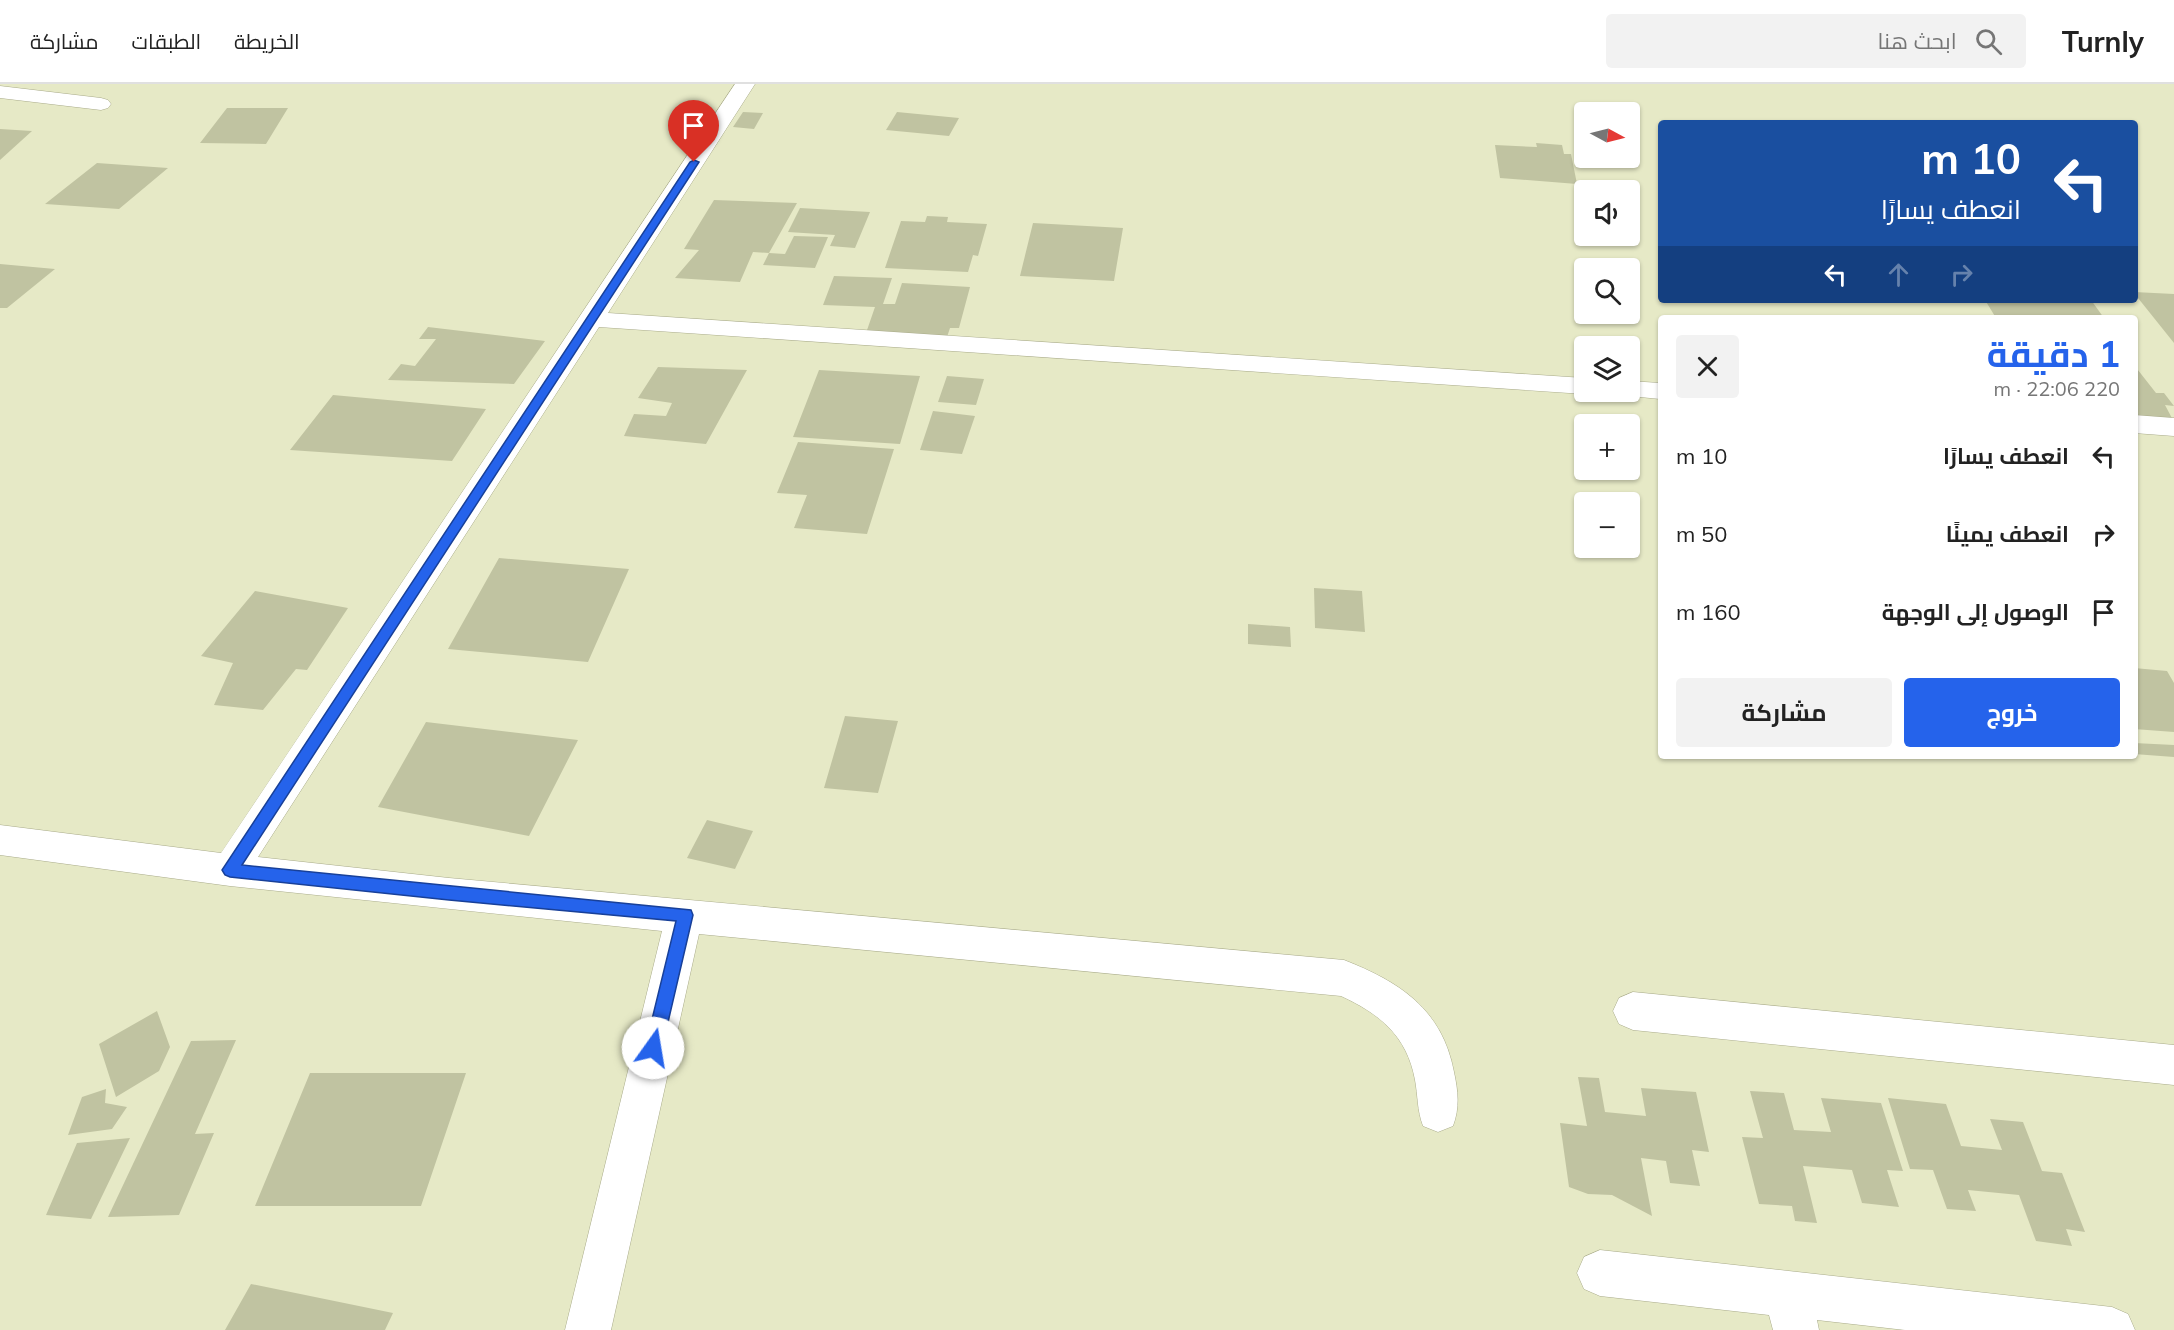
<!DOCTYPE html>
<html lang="ar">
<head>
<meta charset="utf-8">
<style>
  body { margin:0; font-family:Mulish,Cairo,sans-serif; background:#f2f2f2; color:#222; direction:rtl; height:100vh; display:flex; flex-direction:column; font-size:22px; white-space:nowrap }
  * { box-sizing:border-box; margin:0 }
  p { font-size:20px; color:#767676 }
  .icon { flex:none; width:33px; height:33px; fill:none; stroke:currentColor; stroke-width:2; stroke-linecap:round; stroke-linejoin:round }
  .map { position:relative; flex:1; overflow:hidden; direction:ltr }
  .drawer { position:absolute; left:1658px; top:231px; width:480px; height:444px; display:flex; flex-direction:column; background:#fff; border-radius:6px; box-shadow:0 2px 4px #0004; direction:rtl }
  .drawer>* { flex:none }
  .banner { position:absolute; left:1658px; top:36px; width:480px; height:183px; border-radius:6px; box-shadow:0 2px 4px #0004; direction:rtl; background:#1a4fa0; color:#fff; overflow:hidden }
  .needle { width:39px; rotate:97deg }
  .buttons { position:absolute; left:1574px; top:18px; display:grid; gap:12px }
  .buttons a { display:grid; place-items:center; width:66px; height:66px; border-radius:6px; background:#fff; box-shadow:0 2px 4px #0004; font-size:30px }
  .pin { position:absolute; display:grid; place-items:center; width:51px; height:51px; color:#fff; margin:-62px -26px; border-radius:50% 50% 50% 0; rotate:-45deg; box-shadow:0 0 6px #0007 }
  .pin .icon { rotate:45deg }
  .me { position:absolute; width:66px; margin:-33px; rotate:13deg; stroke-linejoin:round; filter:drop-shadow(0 0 4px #0008) }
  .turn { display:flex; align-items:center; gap:21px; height:126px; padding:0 18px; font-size:27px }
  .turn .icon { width:78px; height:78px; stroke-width:2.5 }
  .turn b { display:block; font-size:42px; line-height:51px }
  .lanes { display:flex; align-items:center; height:57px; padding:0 18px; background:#0003; justify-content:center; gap:30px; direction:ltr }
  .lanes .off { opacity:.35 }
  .round { display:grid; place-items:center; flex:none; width:63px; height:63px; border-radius:6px; background:#f2f2f2 }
  .headline { display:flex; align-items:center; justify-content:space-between; height:102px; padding:0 18px }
  h1 { font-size:36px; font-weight:700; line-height:45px; color:#2563eb }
  .primary-button { display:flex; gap:12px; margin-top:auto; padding:12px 18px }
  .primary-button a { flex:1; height:69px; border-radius:6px; background:#2563eb; color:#fff; font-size:24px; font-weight:700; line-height:69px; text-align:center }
  .primary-button a+a { background:#f2f2f2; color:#222 }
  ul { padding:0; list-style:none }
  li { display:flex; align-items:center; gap:18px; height:78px; padding:0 18px }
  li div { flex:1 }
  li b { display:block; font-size:22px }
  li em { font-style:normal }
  header { display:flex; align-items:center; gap:36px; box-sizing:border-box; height:84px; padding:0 30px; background:#fff; border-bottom:2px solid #e0e0e0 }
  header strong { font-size:28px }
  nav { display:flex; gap:33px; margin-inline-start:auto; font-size:21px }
  .search { width:420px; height:54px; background:#f2f2f2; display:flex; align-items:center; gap:15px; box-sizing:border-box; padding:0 21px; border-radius:6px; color:#767676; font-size:22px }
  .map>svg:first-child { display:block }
  .building { fill:#c0c3a1 }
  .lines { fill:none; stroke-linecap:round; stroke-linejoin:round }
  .minor-casing { stroke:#a9ab8a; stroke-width:1 }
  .minor { fill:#fff; fill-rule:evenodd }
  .route { fill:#2563eb; stroke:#184099; stroke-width:1.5 }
</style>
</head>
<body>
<header>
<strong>Turnly</strong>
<div class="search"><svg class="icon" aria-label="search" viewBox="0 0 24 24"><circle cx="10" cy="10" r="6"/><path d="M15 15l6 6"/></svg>ابحث هنا</div>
<nav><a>الخريطة</a><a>الطبقات</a><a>مشاركة</a></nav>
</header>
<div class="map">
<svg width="2174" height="1246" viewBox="0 0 2174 1246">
  <rect width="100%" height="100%" fill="#e6e9c6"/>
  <path class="building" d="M227,24H288L266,60L200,59Z
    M743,28L763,29L754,45L733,43Z
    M897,28L959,34L949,52L886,46Z
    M0,45L32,47L0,76Z
    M1536,59L1562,61L1564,70H1571L1577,100L1500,94L1495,61L1537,63Z
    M97,79L168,84L119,125L45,120Z
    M714,116L797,119L769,169L753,168L740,198L675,194L699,166L684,165Z
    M800,124L870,128L855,164L830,162L835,151L788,148Z
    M927,132L948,133L947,138L987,140L978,172L973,171L968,188L885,184L901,137L925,138Z
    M1033,139L1123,144L1114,197L1020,192Z
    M794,152L828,153L815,184L763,181L769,169L785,170Z
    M0,180L55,185L7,224H0Z
    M834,192L892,194L883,220H895L902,199L970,203L959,244H950L947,253L866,249L875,223L823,221Z
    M2134,208L2174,210V259L2134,209Z
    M1985,216H2091L2104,234H1996Z
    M428,243L545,257L514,300L388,296L401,280L415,282L436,255H419Z
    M2134,281L2156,309H2164L2174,322L2165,321L2174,338L2134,339Z
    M658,283L747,286L706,360L624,352L634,330L666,332L672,319L638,314Z
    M819,286L920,292L900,360L793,353Z
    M947,292L984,295L976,321L938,318Z
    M333,311L486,325L452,377L290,366Z
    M933,327L975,332L962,370L920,366Z
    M798,358L894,365L867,450L794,444L807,411L777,409Z
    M499,474L629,485L588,578L448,565Z
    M1314,504L1362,507L1365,548L1315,544Z
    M255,507L348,524L307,586L296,585L263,626L214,621L233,579L201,572Z
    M1248,540L1290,543L1291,563L1248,560Z
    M2134,584L2167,587L2174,599V648L2134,645Z
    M845,632L898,637L878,709L824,704Z
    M426,638L578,656L529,752L378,723Z
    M2134,659L2174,661V673L2134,670Z
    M707,736L753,747L735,785L687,774Z
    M157,927L170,963L159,987L116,1013L99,960Z
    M236,956L195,1050L214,1049L179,1131L108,1133L191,957Z
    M310,989H466L421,1122H255Z
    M1578,993L1599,994L1605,1028L1646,1032L1641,1004L1696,1008L1709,1068L1692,1066L1700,1102L1670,1099L1666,1077L1641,1074L1652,1132L1612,1111L1588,1110L1569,1103L1560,1039L1587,1042Z
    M106,1005L105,1019L127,1023L112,1045L68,1051L82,1013Z
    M1750,1007L1784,1009L1794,1046L1831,1048L1821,1014L1881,1019L1903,1087L1887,1086L1899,1123L1862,1119L1852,1086L1803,1082L1817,1139L1795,1137L1792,1122L1759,1120L1742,1053L1763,1054Z
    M1888,1014L1946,1020L1961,1062L2002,1066L1990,1035L2023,1038L2042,1087L2062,1089L2085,1148L2066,1145L2072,1162L2036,1157L2019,1111L1968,1106L1976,1127L1947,1125L1933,1086L1910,1085Z
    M130,1054L91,1135L46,1131L77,1059Z
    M251,1200L393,1229L385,1246H225Z"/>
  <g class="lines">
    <defs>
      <path id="minor" d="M735,0H755L608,229L1584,294V308H1593L1584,310L599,243L258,773L449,794L1344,876C1400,898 1442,925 1454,988C1458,1007 1460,1023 1453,1042L1438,1048L1423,1042C1417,1026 1418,1012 1415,996C1407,952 1380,930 1341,912L699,850L611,1246H565L662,847L230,802L0,771V741L221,769Z
        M0,2L101,14L108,16L111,20L108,24L101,26L0,14Z
        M1629,297L1660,299V315L1620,311L1618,308H1629Z
        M2134,331L2174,334V352L2134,349Z
        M1633,908L2174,961V1001L1633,946L1619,940L1613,927L1619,914Z
        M1600,1166L2112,1223L2128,1230L2135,1246H1905L1817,1236L1819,1246H1773L1769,1231L1600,1212L1584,1205L1577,1189L1584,1173Z"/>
    </defs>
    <use href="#minor" class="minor-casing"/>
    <use href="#minor" class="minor"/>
  </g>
  <path class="route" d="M694,76L699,78L242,781L691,826L693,831L662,964L659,969L653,972L647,969L645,964L676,837L449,816L230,793L225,791L222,786L690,78Z"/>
</svg>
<div class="buttons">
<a><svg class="needle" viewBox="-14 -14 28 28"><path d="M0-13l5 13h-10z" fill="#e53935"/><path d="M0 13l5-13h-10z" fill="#767676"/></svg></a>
<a><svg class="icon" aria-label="sound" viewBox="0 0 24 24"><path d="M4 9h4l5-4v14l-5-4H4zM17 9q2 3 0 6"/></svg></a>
<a><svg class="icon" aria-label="search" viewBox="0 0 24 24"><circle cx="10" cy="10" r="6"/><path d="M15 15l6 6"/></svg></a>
<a><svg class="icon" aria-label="layers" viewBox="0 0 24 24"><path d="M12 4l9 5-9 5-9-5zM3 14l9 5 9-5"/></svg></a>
<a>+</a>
<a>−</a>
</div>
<div class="pin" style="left:694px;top:78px;background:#d93025"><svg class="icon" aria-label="arrive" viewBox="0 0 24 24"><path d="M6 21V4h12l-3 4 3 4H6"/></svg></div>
<svg class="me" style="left:653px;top:964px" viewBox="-20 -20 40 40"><circle r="19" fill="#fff"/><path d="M0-13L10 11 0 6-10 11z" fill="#2563eb"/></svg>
<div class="banner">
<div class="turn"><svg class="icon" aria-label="left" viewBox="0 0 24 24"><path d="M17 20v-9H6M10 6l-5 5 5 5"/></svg><div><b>10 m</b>انعطف يسارًا</div></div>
<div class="lanes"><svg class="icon" aria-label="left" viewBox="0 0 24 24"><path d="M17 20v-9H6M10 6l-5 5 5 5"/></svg><svg class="icon off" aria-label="ahead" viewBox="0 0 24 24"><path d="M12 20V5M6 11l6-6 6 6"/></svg><svg class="icon off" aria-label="right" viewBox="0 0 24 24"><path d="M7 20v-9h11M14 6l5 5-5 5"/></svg></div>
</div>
<section class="drawer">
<div class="headline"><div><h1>1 دقيقة</h1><p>220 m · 22:06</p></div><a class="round"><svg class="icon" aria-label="close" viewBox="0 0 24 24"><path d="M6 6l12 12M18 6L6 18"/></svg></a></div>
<ul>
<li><svg class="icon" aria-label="left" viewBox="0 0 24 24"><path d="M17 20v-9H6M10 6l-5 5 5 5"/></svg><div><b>انعطف يسارًا</b></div><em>10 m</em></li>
<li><svg class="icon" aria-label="right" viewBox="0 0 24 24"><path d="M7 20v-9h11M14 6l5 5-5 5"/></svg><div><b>انعطف يمينًا</b></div><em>50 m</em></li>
<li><svg class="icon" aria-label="arrive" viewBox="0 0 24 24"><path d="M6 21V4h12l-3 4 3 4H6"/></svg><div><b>الوصول إلى الوجهة</b></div><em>160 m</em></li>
</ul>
<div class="primary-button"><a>خروج</a><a>مشاركة</a></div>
</section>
</div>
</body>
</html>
